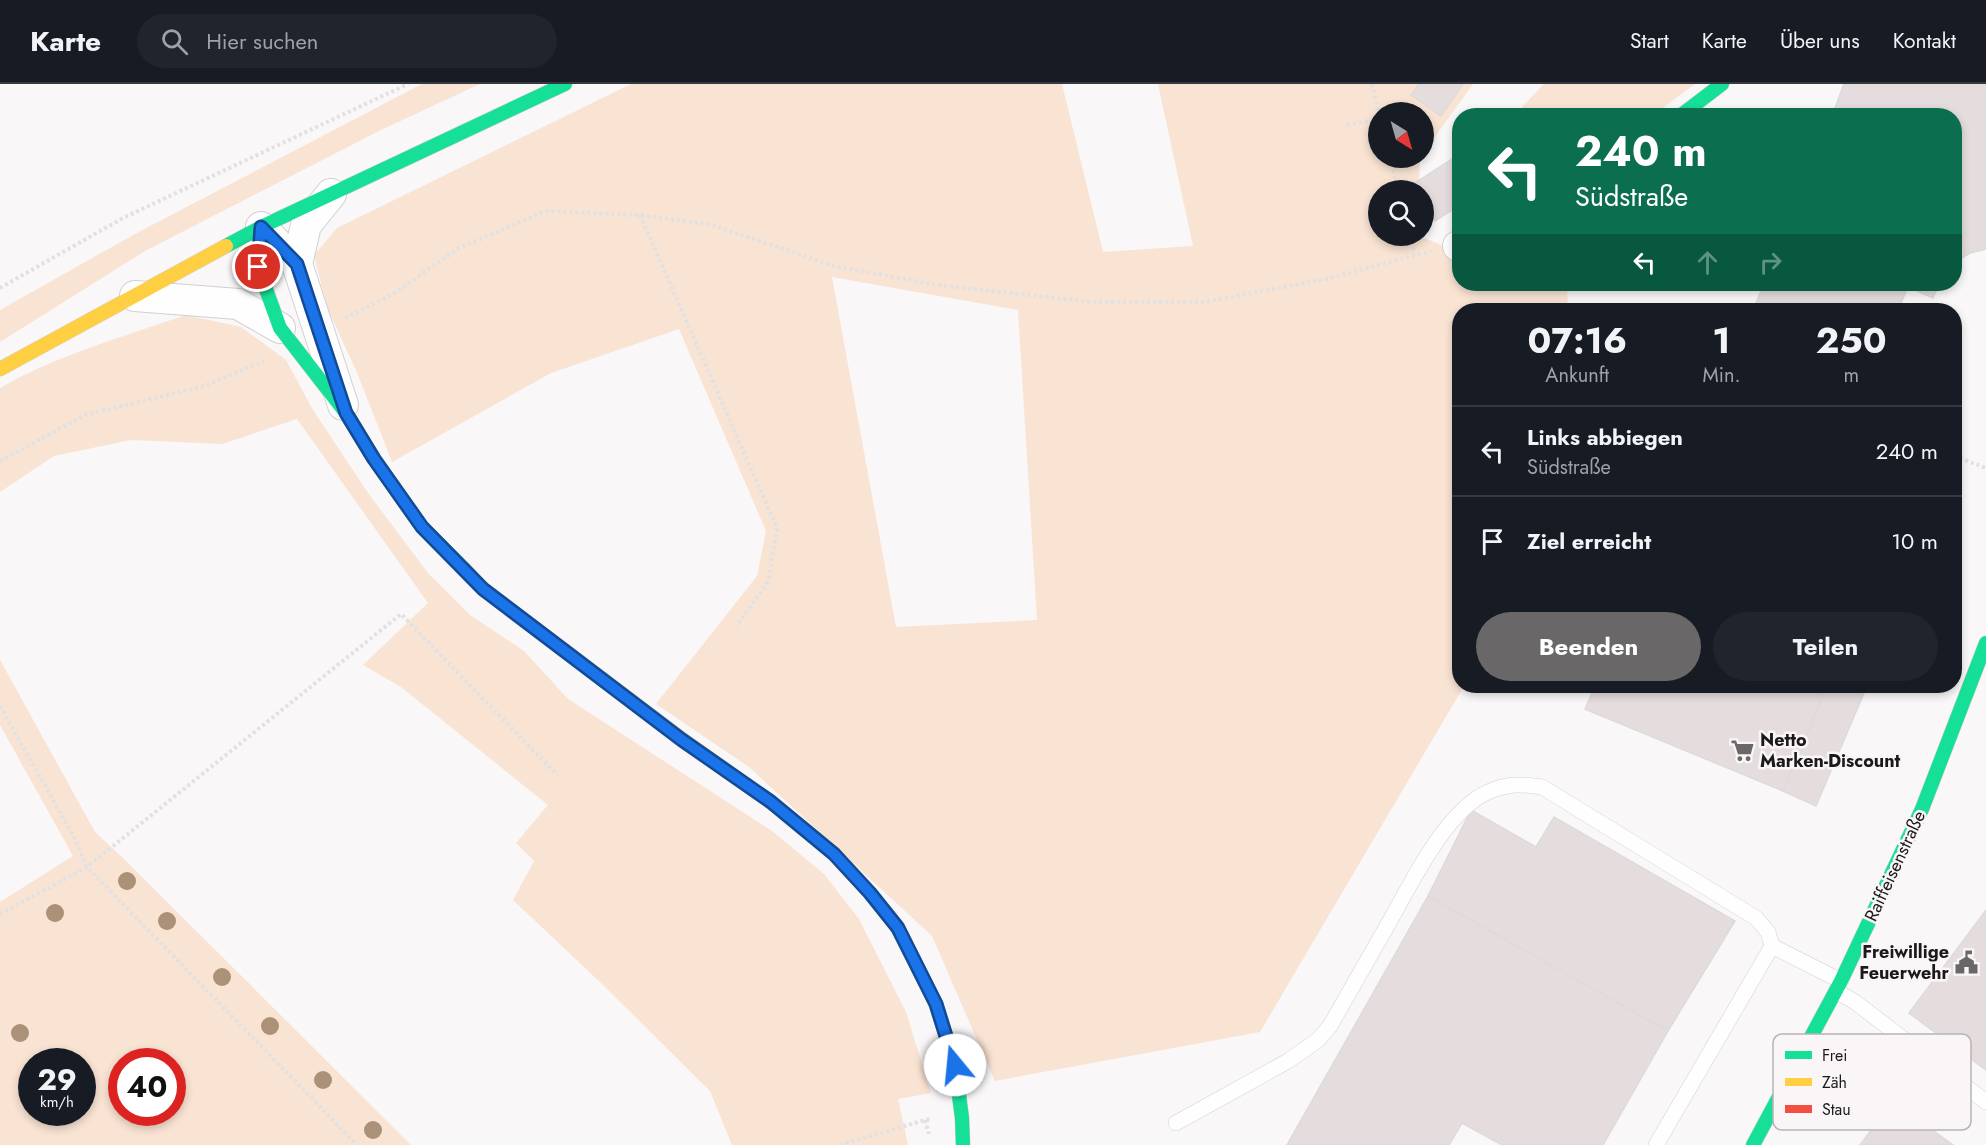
<!DOCTYPE html>
<html lang="de">
<head>
<meta charset="utf-8">
<style>
  body { margin:0; font-family:Jost,sans-serif; background:#20242c; color:#f1f3f6; height:100vh; display:flex; flex-direction:column; font-size:22px; white-space:nowrap }
  * { box-sizing:border-box; margin:0 }
  p { font-size:20px; color:#9ea1a6 }
  .icon { flex:none; width:33px; height:33px; fill:none; stroke:currentColor; stroke-width:2; stroke-linecap:round; stroke-linejoin:round }
  .map { position:relative; flex:1; overflow:hidden }
  .drawer { position:absolute; left:1452px; top:219px; width:510px; height:390px; display:flex; flex-direction:column; background:#171b24; border-radius:24px; box-shadow:0 3px 9px #0003 }
  .drawer>* { flex:none }
  .banner { position:absolute; left:1452px; top:24px; width:510px; height:183px; border-radius:24px; box-shadow:0 3px 9px #0003; background:#0b6e4f; color:#fff; overflow:hidden }
  .needle { width:39px; rotate:143deg }
  .tools { position:absolute; left:1368px; top:18px; display:grid; gap:12px }
  .tools a { display:grid; place-items:center; width:66px; height:66px; border-radius:50%; background:#171b24; box-shadow:0 3px 9px #0003; font-size:30px }
  .speed { position:absolute; left:18px; top:964px; display:flex; gap:12px; font-size:30px; font-weight:700; text-align:center }
  .speed>* { display:grid; place-content:center; width:78px; height:78px; border-radius:50%; background:#171b24; box-shadow:0 3px 9px #0003; line-height:1 }
  .speed small { font-size:15px; font-weight:400 }
  .speed .limit { border:9px solid #d22; background:#fff; color:#111 }
  .pin { position:absolute; display:grid; place-items:center; width:51px; height:51px; color:#fff; margin:-26px; border:3px solid #fff; border-radius:50%; box-shadow:0 2px 6px #0007 }
  .me { position:absolute; width:66px; margin:-33px; rotate:343deg; stroke-linejoin:round; filter:drop-shadow(0 0 4px #0008) }
  .turn { display:flex; align-items:center; gap:21px; height:126px; padding:0 24px; font-size:27px }
  .turn .icon { width:78px; height:78px; stroke-width:2.5 }
  .turn b { display:block; font-size:42px; line-height:51px }
  .lanes { display:flex; align-items:center; height:57px; padding:0 24px; background:#0003; justify-content:center; gap:30px; direction:ltr }
  .lanes .off { opacity:.35 }
  .eta { display:flex; justify-content:space-evenly; align-items:center; height:102px; text-align:center }
  .eta b { font-size:36px; font-weight:700; line-height:42px }
  .button { display:flex; gap:12px; margin-top:auto; padding:12px 24px }
  .button a { flex:1; height:69px; border-radius:36px; background:#696768; color:#fff; font-size:24px; font-weight:700; line-height:69px; text-align:center }
  .button a+a { background:#20242c; color:#f1f3f6 }
  ul { padding:0; list-style:none }
  li { display:flex; align-items:center; gap:18px; height:90px; padding:0 24px; border-top:2px solid #363941 }
  li div { flex:1 }
  li b { display:block; font-size:22px }
  li em { font-style:normal }
  header { display:flex; align-items:center; gap:36px; box-sizing:border-box; height:84px; padding:0 30px; background:#171b24; border-bottom:2px solid #363941 }
  header strong { font-size:28px }
  nav { display:flex; gap:33px; margin-inline-start:auto; font-size:21px }
  .search { width:420px; height:54px; background:#20242c; display:flex; align-items:center; gap:15px; box-sizing:border-box; padding:0 21px; border-radius:33px; color:#9ea1a6; font-size:22px }
  .map>svg:first-child { display:block }
  .green { fill:#f9e3d3; fill-rule:evenodd }
  .building { fill:#e5dddd; stroke:#dcdbdb; stroke-width:1.5 }
  .lines { fill:none; stroke-linecap:round; stroke-linejoin:round }
  .lane-casing { stroke:#d2d0d1; stroke-width:16 }
  .street-casing { stroke:#d2d0d1; stroke-width:32 }
  .fast-casing { stroke:#d2d0d1; stroke-width:15 }
  .slow-casing { stroke:#d2d0d1; stroke-width:15 }
  .jam-casing { stroke:#d2d0d1; stroke-width:15 }
  .path { stroke:#e2e1e1; stroke-width:4; stroke-dasharray:3 3; stroke-linecap:butt }
  .lane { stroke:#fefefe; stroke-width:15 }
  .street { stroke:#fefefe; stroke-width:30 }
  .fast { stroke:#16e098; stroke-width:14 }
  .slow { stroke:#ffcf43; stroke-width:14 }
  .jam { stroke:#f24e42; stroke-width:14 }
  .tree { fill:#ab9178 }
  .route-casing { stroke:#114b97; stroke-width:15 }
  .route { stroke:#1a73e8; stroke-width:10 }
  .labels { text-anchor:middle; dominant-baseline:central; stroke-width:5; stroke-linejoin:round; paint-order:stroke }
  .poi-label { font-size:18px; font-weight:bold; fill:#1b191a; stroke:#faf6f7; text-anchor:start }
  .street-label { font-size:18px; fill:#1b191a; stroke:#faf6f7 }
  .key { fill:#faf6f7; stroke:#b7b4b5; stroke-width:1.5 }
  .key-label { font-size:16px; fill:#1b191a }
</style>
</head>
<body>
<header>
<strong>Karte</strong>
<div class="search"><svg class="icon" aria-label="search" viewBox="0 0 24 24"><circle cx="10" cy="10" r="6"/><path d="M15 15l6 6"/></svg>Hier suchen</div>
<nav><a>Start</a><a>Karte</a><a>Über uns</a><a>Kontakt</a></nav>
</header>
<div class="map">
<svg width="1986" height="1061" viewBox="0 0 1986 1061">
  <rect width="100%" height="100%" fill="#f9f7f8"/>
  <path class="green" d="M422,0H480L381,46L145,167L0,258V226L135,150Z
    M631,0H1062L1103,168L1193,162L1158,0H1473L1424,68V28H1378V74H1420L1419,106H1378V152H1420L1459,169L1460,200H1567L1568,226H1460V602H1464L1260,948L995,997L932,852L749,683L656,620L757,492L766,447L679,245L551,289L392,378L358,291L327,223L314,171L337,144ZM832,193L1018,226L1037,536L896,543Z
    M1544,0H1695L1653,31H1527L1522,23Z
    M186,231L241,243L286,276L313,326L368,409L428,489L470,531L524,567L568,615L772,747L824,790L859,835L906,928L931,1009L898,1015L908,1061H732L710,1007L602,900L513,816L534,777L516,759L548,721L401,603L363,581L428,519L297,335L222,360L131,356L54,372L0,408V304C57,271 123,253 186,231Z
    M0,576L95,748L124,775L411,1061H0V818L73,772L0,641ZM32,978H82V1029H32ZM122,978H172V1029H122Z"/>
  <path class="building" d="M1419,0H1463L1441,32L1411,11Z
    M1844,0H1986V165L1970,169L1954,179V32H1832Z
    M1460,70V121L1435,137L1424,119V106H1416L1412,101Z
    M1764,200H1939L1933,214L1908,203L1898,226H1753Z
    M1595,602H1827L1783,707L1585,625Z
    M1827,602H1867L1816,722L1783,707Z
    M1471,726L1536,763L1554,733L1735,837L1668,947L1428,812Z
    M1428,812L1668,947L1603,1061H1502L1462,1039L1449,1061H1287Z
    M1986,826V986L1909,929Z
    M1893,1017L1953,1061H1860Z"/>
  <g class="lines">
    <defs>
      <path id="lane" d="M1836,907L1855,918L1986,1018
        M1176,1039L1288,977L1318,956L1330,942C1349,909 1368,875 1387,842C1410,802 1445,727 1488,708C1508,699 1521,700 1542,703L1756,834L1768,848L1772,862
        M1656,1061L1772,862L1841,897"/>
      <path id="street" d="M261,143L297,180L343,321
        M1458,162L1460,161
        M297,180L306,141L331,110
        M135,212L238,220L280,244"/>
      <path id="fast" d="M1680,32L1722,0
        M261,143L258,183L280,244L346,329L374,375L422,443L464,485
        M226,162L261,143L565,0
        M896,841L936,920L955,981L962,1034L963,1061
        M1753,1061L1841,897L1922,725L1986,559"/>
      <path id="slow" d="M0,285L226,162
        M577,576L683,656L771,718L834,770L870,809L896,841"/>
      <path id="jam" d="M464,485L483,505L577,576"/>
    </defs>
    <use href="#lane" class="lane-casing"/>
    <use href="#street" class="street-casing"/>
    <use href="#fast" class="fast-casing"/>
    <use href="#slow" class="slow-casing"/>
    <use href="#jam" class="jam-casing"/>
    <path class="path" d="M1372,0L1379,28
      M1347,41L1378,35
      M1390,74L1398,106
      M640,131L777,444L768,498L736,543
      M1410,152L1415,171
      M0,204L123,134L408,0
      M345,234L393,210L457,165L546,127L640,131L709,140L834,182L937,201L1092,218H1204L1326,195L1431,167
      M1954,372L1986,384
      M0,377L85,331L204,302L264,277
      M0,622L75,755L87,783L357,1061
      M0,830L87,783L401,530L558,692
      M925,1036L929,1050
      M840,1061L925,1036L932,1035"/>
    <use href="#lane" class="lane"/>
    <use href="#street" class="street"/>
    <use href="#fast" class="fast"/>
    <use href="#slow" class="slow"/>
    <use href="#jam" class="jam"/>
  </g>
  <g class="tree">
    <circle cx="127" cy="797" r="9"/>
    <circle cx="55" cy="829" r="9"/>
    <circle cx="167" cy="837" r="9"/>
    <circle cx="222" cy="893" r="9"/>
    <circle cx="270" cy="942" r="9"/>
    <circle cx="20" cy="949" r="9"/>
    <circle cx="323" cy="996" r="9"/>
    <circle cx="373" cy="1046" r="9"/>
  </g>
  <g class="lines">
    <defs>
      <path id="route" d="M258,183L261,143L297,180L346,329L374,375L422,443L483,505L682,656L771,718L834,770L870,809L898,844L936,920L955,981"/>
    </defs>
    <use href="#route" class="route-casing"/>
    <use href="#route" class="route"/>
  </g>
  <defs>
    <symbol id="supermarket-bare" viewBox="-9 -9 18 18"><path d="M-6-5.5h2.5l.6 2H6L4.5 2H-2.5L-4.4-4H-6ZM-1.5 3.2a1.3 1.3 0 1 0 .1 0ZM3 3.2a1.3 1.3 0 1 0 .1 0Z" fill="#696768" stroke="#faf6f7" stroke-width="2.5" paint-order="stroke"/></symbol>
    <symbol id="civic-bare" viewBox="-9 -9 18 18"><path d="M-.6-6.5H3V-4.5H.6V-3L4-1V1h2V6H-6V1h2V-1L-.6-3ZM-1.2 2.5V6h2.4V2.5Z" fill="#696768" stroke="#faf6f7" stroke-width="2.5" paint-order="stroke"/></symbol>
  </defs>
  <g fill-rule="evenodd">
    <use href="#supermarket-bare" x="1726" y="650" width="33" height="33"/>
    <use href="#civic-bare" x="1950" y="862" width="33" height="33"/>
  </g>
  <g class="labels">
    <g class="poi-label">
      <text x="1760" y="656">Netto<tspan x="1760" dy="21">Marken-Discount</tspan></text>
      <text x="1949" y="868" text-anchor="end">Freiwillige<tspan x="1949" dy="21">Feuerwehr</tspan></text>
    </g>
    <g class="street-label">
      <text transform="translate(1895 782) rotate(-65)">Raiffeisenstraße</text>
    </g>
  </g>
  <rect x="1773" y="950" width="198" height="96" rx="9" class="key"/>
  <rect x="1785" y="967" width="27" height="8" fill="#16e098"/>
  <rect x="1785" y="994" width="27" height="8" fill="#ffcf43"/>
  <rect x="1785" y="1021" width="27" height="8" fill="#f24e42"/>
  <g class="key-label">
    <text x="1822" y="977">Frei</text>
    <text x="1822" y="1004">Zäh</text>
    <text x="1822" y="1031">Stau</text>
  </g>
</svg>
<div class="tools">
<a><svg class="needle" viewBox="-14 -14 28 28"><path d="M0-13l5 13h-10z" fill="#e53935"/><path d="M0 13l5-13h-10z" fill="#9ea1a6"/></svg></a>
<a><svg class="icon" aria-label="search" viewBox="0 0 24 24"><circle cx="10" cy="10" r="6"/><path d="M15 15l6 6"/></svg></a>
</div>
<div class="speed"><div>29<small>km/h</small></div><div class="limit">40</div></div>
<div class="pin" style="left:258px;top:183px;background:#d93025"><svg class="icon" aria-label="arrive" viewBox="0 0 24 24"><path d="M6 21V4h12l-3 4 3 4H6"/></svg></div>
<svg class="me" style="left:955px;top:981px" viewBox="-20 -20 40 40"><circle r="19" fill="#fff"/><path d="M0-13L10 11 0 6-10 11z" fill="#1a73e8"/></svg>
<div class="banner">
<div class="turn"><svg class="icon" aria-label="left" viewBox="0 0 24 24"><path d="M17 20v-9H6M10 6l-5 5 5 5"/></svg><div><b>240 m</b>Südstraße</div></div>
<div class="lanes"><svg class="icon" aria-label="left" viewBox="0 0 24 24"><path d="M17 20v-9H6M10 6l-5 5 5 5"/></svg><svg class="icon off" aria-label="ahead" viewBox="0 0 24 24"><path d="M12 20V5M6 11l6-6 6 6"/></svg><svg class="icon off" aria-label="right" viewBox="0 0 24 24"><path d="M7 20v-9h11M14 6l5 5-5 5"/></svg></div>
</div>
<section class="drawer">
<div class="eta">
<div><b>07:16</b><p>Ankunft</p></div>
<div><b>1</b><p>Min.</p></div>
<div><b>250</b><p>m</p></div>
</div>
<ul>
<li><svg class="icon" aria-label="left" viewBox="0 0 24 24"><path d="M17 20v-9H6M10 6l-5 5 5 5"/></svg><div><b>Links abbiegen</b><p>Südstraße</p></div><em>240 m</em></li>
<li><svg class="icon" aria-label="arrive" viewBox="0 0 24 24"><path d="M6 21V4h12l-3 4 3 4H6"/></svg><div><b>Ziel erreicht</b></div><em>10 m</em></li>
</ul>
<div class="button"><a>Beenden</a><a>Teilen</a></div>
</section>
</div>
</body>
</html>
